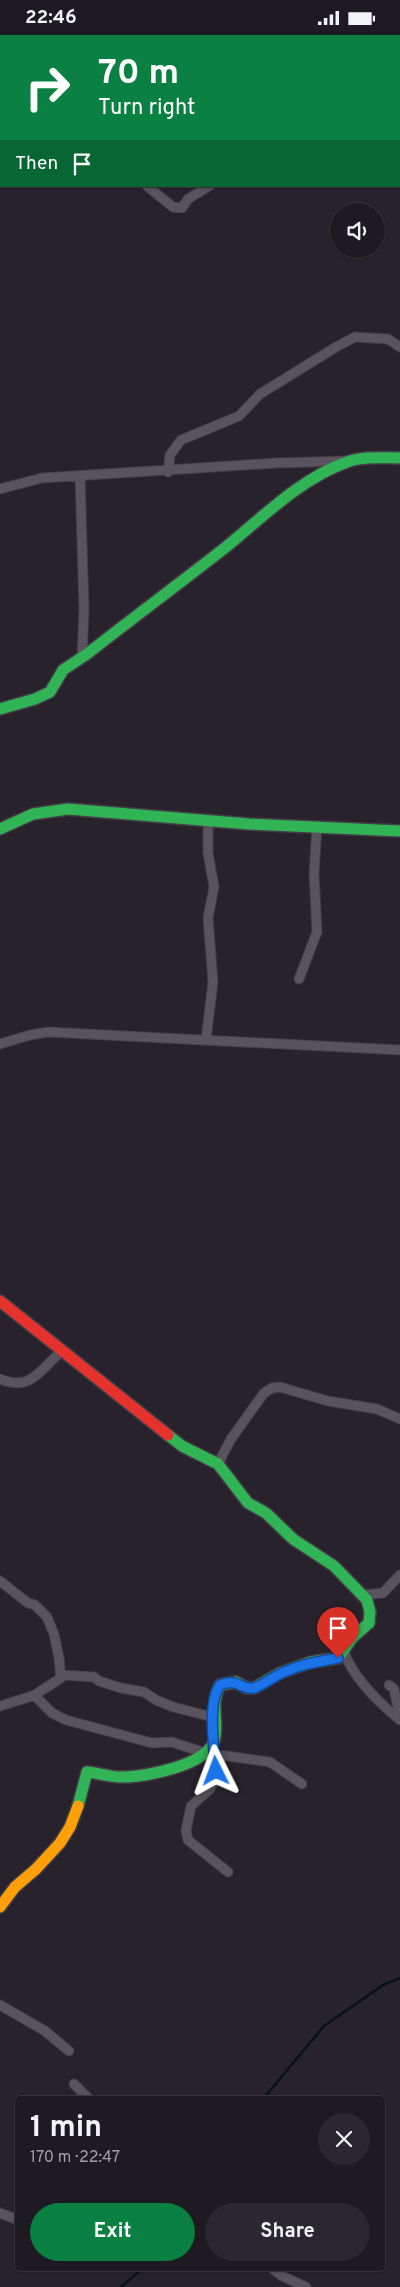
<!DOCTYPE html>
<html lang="en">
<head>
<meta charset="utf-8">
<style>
  body { margin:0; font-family:Overpass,sans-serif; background:#2b272e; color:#f1f3f6; height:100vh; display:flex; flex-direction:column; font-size:19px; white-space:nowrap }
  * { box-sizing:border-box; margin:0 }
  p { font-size:16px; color:#a1a1a5 }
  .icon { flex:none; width:28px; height:28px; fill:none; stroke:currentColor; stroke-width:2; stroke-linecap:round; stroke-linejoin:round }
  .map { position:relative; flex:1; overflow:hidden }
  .panel { position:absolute; left:15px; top:2061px; width:370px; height:175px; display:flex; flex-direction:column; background:#1e1a21; border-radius:5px; box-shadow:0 1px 4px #0004,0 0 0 1px #3c383f }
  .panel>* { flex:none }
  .top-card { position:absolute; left:0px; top:0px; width:400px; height:152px; box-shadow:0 1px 4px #0004,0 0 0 1px #3c383f; background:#0b8043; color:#fff; overflow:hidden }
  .tools { position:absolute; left:330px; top:168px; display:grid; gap:10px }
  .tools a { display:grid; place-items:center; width:55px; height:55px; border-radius:50%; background:#1e1a21; box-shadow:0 1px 4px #0004,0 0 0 1px #3c383f; font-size:25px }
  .pin { position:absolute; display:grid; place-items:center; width:42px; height:42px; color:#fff; margin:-51px -21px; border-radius:50% 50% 50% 0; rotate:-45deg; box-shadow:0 0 5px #0007 }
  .pin .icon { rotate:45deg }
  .me { position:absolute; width:55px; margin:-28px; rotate:357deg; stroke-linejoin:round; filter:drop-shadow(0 0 4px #0008) }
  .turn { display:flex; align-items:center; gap:18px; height:105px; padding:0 15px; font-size:22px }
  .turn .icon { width:65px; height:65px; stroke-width:2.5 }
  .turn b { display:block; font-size:35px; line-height:42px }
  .then { display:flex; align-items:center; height:48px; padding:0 15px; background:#0003; gap:10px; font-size:19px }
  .round { display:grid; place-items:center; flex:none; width:52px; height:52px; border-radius:26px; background:#2b272e }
  .summary { display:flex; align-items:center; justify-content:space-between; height:85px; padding:0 15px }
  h1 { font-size:30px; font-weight:700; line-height:38px }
  .action { display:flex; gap:10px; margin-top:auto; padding:10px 15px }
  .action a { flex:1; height:58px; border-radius:30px; background:#0b8043; color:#fff; font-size:20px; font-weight:700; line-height:58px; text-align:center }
  .action a+a { background:#2b272e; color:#f1f3f6 }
  .status { display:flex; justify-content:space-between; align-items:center; height:35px; padding:0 25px; background:#1e1a21; direction:ltr }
  .status svg { height:14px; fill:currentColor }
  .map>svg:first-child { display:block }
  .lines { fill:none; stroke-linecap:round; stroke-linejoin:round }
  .stream { stroke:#081315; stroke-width:2.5 }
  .street-casing { stroke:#423d46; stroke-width:11 }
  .fast-casing { stroke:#423d46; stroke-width:14 }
  .slow-casing { stroke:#423d46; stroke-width:14 }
  .jam-casing { stroke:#423d46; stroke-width:14 }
  .street { stroke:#58535c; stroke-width:9 }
  .fast { stroke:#30b455; stroke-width:11 }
  .slow { stroke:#ff9f0a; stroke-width:11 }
  .jam { stroke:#e5322d; stroke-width:11 }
  .route-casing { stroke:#114b97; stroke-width:12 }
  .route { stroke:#1a73e8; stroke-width:9 }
</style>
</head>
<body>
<div class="status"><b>22:46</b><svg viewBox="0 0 49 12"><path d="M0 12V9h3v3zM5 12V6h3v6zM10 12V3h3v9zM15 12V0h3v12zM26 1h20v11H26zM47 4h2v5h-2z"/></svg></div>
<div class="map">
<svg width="400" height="2252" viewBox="0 0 400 2252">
  <rect width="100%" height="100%" fill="#28222c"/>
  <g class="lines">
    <path class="stream" d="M263,2064L324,1991L383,1950L400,1943
      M121,2252L142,2234"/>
    <defs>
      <path id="street" d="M399,80L400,79
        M147,151L173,172L182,173L188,164L209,151
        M168,437L170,420L181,405L239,381L260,359L336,312L355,302L388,304L400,312
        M80,441L84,573L82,623
        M0,454L42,443L277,428L345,426
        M299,944L317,897L314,838L317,791
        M206,1004L213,947L208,883L214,852L208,818V785
        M0,1009L30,1000L48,997L400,1015
        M0,1344C32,1357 40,1334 62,1316
        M218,1429L231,1404L264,1358L272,1353L280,1352L328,1366L377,1374L400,1384
        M0,1546L28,1568L35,1570L47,1582L54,1599L59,1623L61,1643L33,1661
        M362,1560L383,1558L400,1540
        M344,1617C354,1644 378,1667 400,1685
        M61,1640L94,1642L99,1646L121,1653L144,1657L156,1665L173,1672L213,1682
        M389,1650L394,1654L400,1682
        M0,1671L32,1661L36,1662L52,1678L66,1685L152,1708L172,1707L205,1718L270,1727L302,1749
        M214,1714L215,1736L213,1748L210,1754L191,1771L186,1796L188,1805L228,1837
        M0,1970L45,1996L69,2016
        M74,2049L89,2064
        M0,2178L18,2185
        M273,2234L282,2241L306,2252"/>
      <path id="fast" d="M0,674L35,664L50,657L63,635L87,619C133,583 180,548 226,512C264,481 300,444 347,427C363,421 383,423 400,423
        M0,794L33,779L68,774L249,789L400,796
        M78,1771L87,1737C98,1738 110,1742 121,1742C144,1742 206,1731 214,1706C220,1687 209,1671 220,1650L236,1647L247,1653H254L280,1638L311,1627L338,1623L353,1602L369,1588L370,1577L367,1565L334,1531L293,1504L266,1478L248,1468L218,1429L182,1411L168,1400"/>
      <path id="slow" d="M0,1872L15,1852L36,1834L60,1808L70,1792L78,1771"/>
      <path id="jam" d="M0,1266L168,1400"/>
    </defs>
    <use href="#street" class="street-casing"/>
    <use href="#fast" class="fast-casing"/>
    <use href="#slow" class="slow-casing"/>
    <use href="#jam" class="jam-casing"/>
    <use href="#street" class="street"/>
    <use href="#fast" class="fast"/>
    <use href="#slow" class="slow"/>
    <use href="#jam" class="jam"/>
  </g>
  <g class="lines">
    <defs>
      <path id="route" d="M216,1736C214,1714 207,1668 220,1650C239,1642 241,1656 254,1653C263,1650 273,1642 282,1638C302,1629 317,1627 338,1623"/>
    </defs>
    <use href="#route" class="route-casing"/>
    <use href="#route" class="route"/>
  </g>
</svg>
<div class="tools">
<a><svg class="icon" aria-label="sound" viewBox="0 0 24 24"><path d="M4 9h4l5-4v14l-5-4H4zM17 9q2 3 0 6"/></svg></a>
</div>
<div class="pin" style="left:338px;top:1623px;background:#d93025"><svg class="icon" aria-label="arrive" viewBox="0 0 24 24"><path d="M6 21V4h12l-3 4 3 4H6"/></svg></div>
<svg class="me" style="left:216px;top:1736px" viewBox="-20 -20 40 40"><path d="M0-17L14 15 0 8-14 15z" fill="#1a73e8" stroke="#fff" stroke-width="4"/></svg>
<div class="top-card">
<div class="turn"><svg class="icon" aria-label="right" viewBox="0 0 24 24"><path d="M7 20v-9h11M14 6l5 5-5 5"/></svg><div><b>70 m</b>Turn right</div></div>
<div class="then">Then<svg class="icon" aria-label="arrive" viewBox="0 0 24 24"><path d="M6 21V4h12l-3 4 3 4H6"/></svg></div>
</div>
<section class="panel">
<div class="summary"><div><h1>1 min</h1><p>170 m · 22:47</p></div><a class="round"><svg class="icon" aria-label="close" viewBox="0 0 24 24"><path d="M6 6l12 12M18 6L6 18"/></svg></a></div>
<div class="action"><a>Exit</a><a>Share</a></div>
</section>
</div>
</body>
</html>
